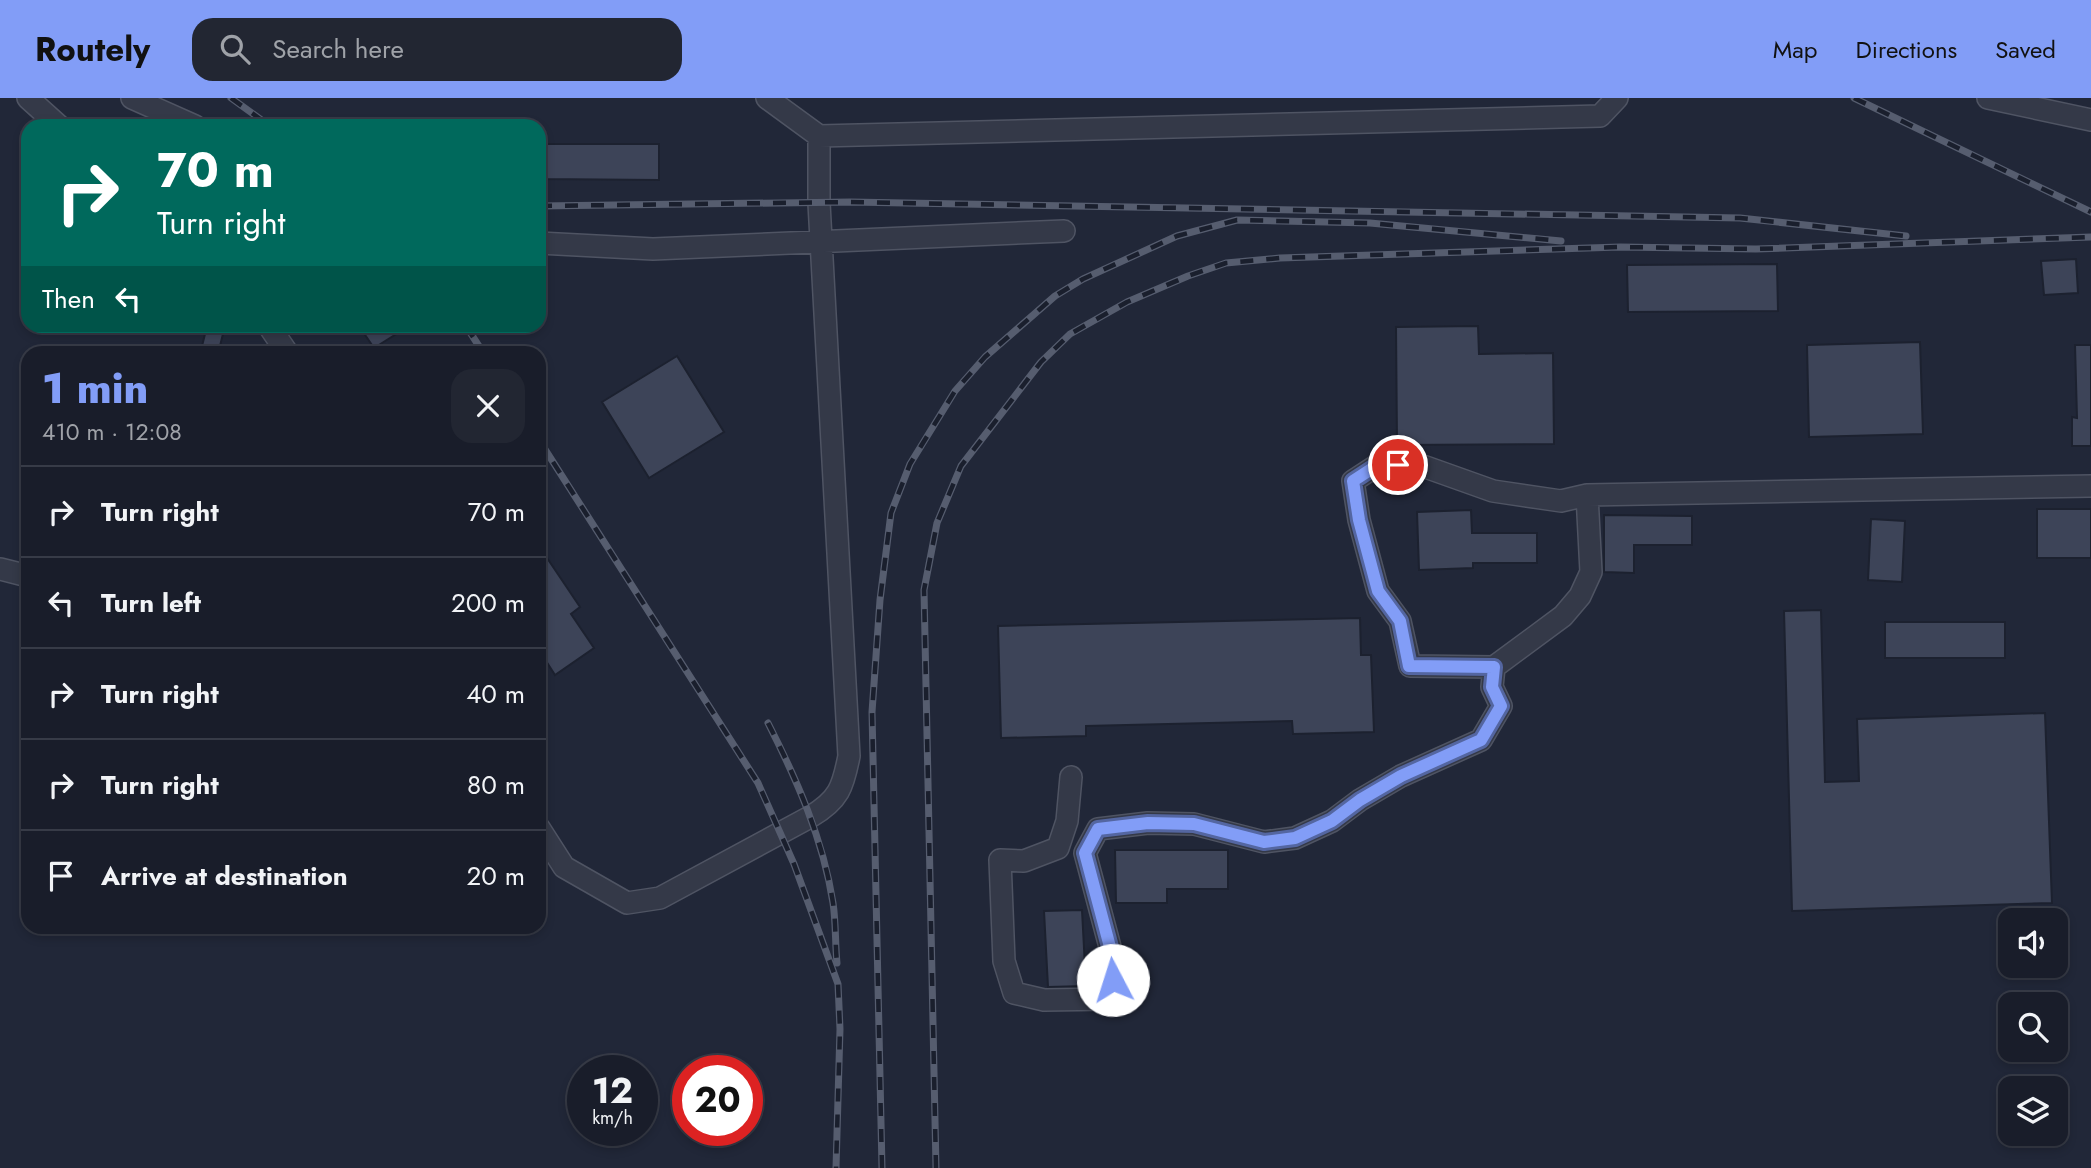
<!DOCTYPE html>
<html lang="en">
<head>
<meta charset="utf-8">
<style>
  body { margin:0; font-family:Jost,sans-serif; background:#222632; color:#f1f3f6; height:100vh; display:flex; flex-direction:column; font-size:26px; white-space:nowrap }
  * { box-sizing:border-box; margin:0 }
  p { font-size:23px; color:#9fa2a8 }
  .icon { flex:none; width:38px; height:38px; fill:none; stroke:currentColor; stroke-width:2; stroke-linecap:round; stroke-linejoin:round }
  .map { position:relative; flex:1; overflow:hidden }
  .details { position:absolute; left:21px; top:248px; width:525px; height:588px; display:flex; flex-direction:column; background:#191d2a; border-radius:21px; box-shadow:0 4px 10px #0003,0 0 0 2px #373b47 }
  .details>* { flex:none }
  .hud { position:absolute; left:21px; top:21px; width:525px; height:214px; border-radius:21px; box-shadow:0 4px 10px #0003,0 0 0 2px #373b47; background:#00695c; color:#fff; overflow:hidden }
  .buttons { position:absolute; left:1998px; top:810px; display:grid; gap:14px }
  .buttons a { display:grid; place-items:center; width:70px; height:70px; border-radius:14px; background:#191d2a; box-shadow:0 4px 10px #0003,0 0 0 2px #373b47; font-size:35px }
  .speed { position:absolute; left:567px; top:957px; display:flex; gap:14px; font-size:35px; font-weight:700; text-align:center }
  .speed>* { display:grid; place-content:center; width:91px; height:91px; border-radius:50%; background:#191d2a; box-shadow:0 4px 10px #0003,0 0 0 2px #373b47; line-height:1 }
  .speed small { font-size:18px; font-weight:400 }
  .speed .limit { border:10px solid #d22; background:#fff; color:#111 }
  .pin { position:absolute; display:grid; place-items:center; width:60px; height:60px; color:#fff; margin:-30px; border:4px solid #fff; border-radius:50%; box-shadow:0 2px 7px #0007 }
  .me { position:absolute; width:77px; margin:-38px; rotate:355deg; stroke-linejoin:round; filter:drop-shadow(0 0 5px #0008) }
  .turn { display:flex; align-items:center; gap:24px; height:147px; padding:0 21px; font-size:32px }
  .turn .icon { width:91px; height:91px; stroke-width:2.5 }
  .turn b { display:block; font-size:49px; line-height:60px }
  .then { display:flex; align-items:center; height:66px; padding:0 21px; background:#0003; gap:14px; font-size:26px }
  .round { display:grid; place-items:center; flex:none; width:74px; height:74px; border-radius:21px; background:#222632 }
  .overview { display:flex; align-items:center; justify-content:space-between; height:119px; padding:0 21px }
  h1 { font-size:42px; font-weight:800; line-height:52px; color:#829df7 }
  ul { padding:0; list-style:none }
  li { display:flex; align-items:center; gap:21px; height:91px; padding:0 21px; border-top:2px solid #373b47 }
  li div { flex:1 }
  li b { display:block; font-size:26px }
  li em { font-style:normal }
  header { display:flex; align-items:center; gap:42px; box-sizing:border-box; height:98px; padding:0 35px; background:#829df7; color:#111 }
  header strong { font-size:33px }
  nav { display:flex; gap:38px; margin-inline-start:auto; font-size:24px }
  .search { width:490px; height:63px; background:#222632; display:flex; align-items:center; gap:18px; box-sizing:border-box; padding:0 24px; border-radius:21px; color:#9fa2a8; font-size:26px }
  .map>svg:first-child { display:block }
  .building { fill:#3d4458; stroke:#1c212f; stroke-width:2 }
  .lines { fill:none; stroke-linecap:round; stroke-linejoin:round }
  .minor-casing { stroke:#4f5463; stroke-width:24 }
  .minor { stroke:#343948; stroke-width:21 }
  .rail-casing { stroke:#565d6f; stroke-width:7 }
  .rail { stroke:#1a1f2d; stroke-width:4.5; stroke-dasharray:13; stroke-linecap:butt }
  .route-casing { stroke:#5466a1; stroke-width:18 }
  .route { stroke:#829df7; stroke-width:12 }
</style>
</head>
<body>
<header>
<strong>Routely</strong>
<div class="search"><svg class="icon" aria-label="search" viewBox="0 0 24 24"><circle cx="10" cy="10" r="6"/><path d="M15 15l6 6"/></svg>Search here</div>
<nav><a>Map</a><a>Directions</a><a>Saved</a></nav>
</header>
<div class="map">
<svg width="2091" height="1070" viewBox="0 0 2091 1070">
  <rect width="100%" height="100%" fill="#212738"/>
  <path class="building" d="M539,46H659V82L539,81Z
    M2076,161L2078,195L2044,197L2041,163Z
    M1777,166L1778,213L1628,214L1627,167Z
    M207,228H225L218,256H200Z
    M359,228H409L374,250Z
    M1478,228L1479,256L1553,255L1554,346L1397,347L1396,229Z
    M1920,244L1923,336L1809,339L1807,247Z
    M2075,247H2091V348H2072V319L2077,320Z
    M677,258L724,334L649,380L602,304Z
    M2037,411H2091V460H2037Z
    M1471,412L1472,435H1537V465H1473V470L1419,472L1417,414Z
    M1604,417L1692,418V447H1634V475L1604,474Z
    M1871,421L1905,423L1902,484L1868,482Z
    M539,448L580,509L571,516L594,550L555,577L539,552Z
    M1821,512L1825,684L1859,683L1857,621L2045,615L2052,805L1792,813L1784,513Z
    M1360,520L1361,557H1371L1374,634L1293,636L1292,623L1086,628V638L1001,640L998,528Z
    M1885,524H2005V560H1885Z
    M1115,752H1228V791H1167V805H1116Z
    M1082,812L1086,888L1048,889L1044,813Z"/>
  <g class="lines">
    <defs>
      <path id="minor" d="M28,0L59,28
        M132,0L195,28
        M1988,0L2091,22
        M819,38L1600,18L1617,0
        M539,145L653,151L1064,133
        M269,228L288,256
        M1587,397L1561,403L1493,393L1420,367L1376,368L1353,383L1359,422L1378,493L1400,523L1410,568L1494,569L1563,518L1580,498L1591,474L1587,397L2091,388
        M0,471L28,478
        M1071,679L1067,723L1058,750L1024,763L1000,762L1004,863L1014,895L1044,902L1112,901L1114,864L1085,755L1098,731L1148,725L1194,726L1264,744L1295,740L1332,723L1360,702L1401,678L1481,642L1501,608L1492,589L1494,569
        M539,730L564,769L627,805L660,800L810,719C839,702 843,689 849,658L819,105V38L767,0"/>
    </defs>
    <use href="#minor" class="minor-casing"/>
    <use href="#minor" class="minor"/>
    <defs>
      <path id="rail" d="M231,0L270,28
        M1854,0L2091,114
        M539,108L850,104L1740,120L1906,138
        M466,228L484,256
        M539,342L758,685L794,766L838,886L840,931L836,1070
        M768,625C797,682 823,741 833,805C836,824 835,845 837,865
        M882,1070L872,614L880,502L891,415L910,366L955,293L985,259L1055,198L1083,181L1177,138L1237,122L1370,125L1561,143
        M936,1070L924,492L937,425L961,368L1041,264L1070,236L1127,204L1188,178L1226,165L1280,160L1620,149L1756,151L2091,139"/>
    </defs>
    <use href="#rail" class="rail-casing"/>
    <use href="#rail" class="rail"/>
  </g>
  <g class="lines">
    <defs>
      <path id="route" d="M1113,882L1114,864L1085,755L1098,731L1148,725L1194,726L1264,744L1295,740L1332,723L1360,702L1401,678L1481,642L1501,608L1492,589L1494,569L1409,568L1400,523L1378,493L1359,422L1353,383L1376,368L1398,367"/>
    </defs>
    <use href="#route" class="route-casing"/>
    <use href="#route" class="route"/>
  </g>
</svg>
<div class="buttons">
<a><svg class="icon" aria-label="sound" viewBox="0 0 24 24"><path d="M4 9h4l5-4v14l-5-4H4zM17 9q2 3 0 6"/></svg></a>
<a><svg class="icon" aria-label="search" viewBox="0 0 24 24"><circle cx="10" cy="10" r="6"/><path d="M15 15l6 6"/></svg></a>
<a><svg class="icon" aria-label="layers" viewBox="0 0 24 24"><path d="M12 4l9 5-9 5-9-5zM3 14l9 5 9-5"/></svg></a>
</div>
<div class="speed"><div>12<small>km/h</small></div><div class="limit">20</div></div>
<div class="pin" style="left:1398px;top:367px;background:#d93025"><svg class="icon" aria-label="arrive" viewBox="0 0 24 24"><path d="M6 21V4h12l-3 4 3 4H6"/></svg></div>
<svg class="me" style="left:1113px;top:882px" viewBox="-20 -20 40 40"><circle r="19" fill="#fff"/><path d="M0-13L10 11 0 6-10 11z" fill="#829df7"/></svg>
<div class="hud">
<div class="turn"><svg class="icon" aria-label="right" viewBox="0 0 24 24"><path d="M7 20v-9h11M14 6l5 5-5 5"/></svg><div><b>70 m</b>Turn right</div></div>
<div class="then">Then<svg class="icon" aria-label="left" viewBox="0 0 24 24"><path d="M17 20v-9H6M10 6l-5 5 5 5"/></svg></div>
</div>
<section class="details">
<div class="overview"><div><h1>1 min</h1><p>410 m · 12:08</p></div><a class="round"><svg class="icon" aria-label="close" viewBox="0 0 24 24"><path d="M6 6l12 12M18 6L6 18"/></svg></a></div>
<ul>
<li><svg class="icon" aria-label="right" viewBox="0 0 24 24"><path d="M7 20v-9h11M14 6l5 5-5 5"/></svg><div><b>Turn right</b></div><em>70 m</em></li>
<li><svg class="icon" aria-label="left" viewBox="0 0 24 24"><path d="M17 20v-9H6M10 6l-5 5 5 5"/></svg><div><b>Turn left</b></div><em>200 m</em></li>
<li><svg class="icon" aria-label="right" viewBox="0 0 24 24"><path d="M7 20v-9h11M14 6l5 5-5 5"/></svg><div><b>Turn right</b></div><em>40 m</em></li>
<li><svg class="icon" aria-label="right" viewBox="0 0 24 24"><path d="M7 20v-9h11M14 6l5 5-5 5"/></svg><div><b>Turn right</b></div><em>80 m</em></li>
<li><svg class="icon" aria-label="arrive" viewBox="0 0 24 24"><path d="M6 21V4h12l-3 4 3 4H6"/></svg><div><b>Arrive at destination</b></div><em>20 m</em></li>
</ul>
</section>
</div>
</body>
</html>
